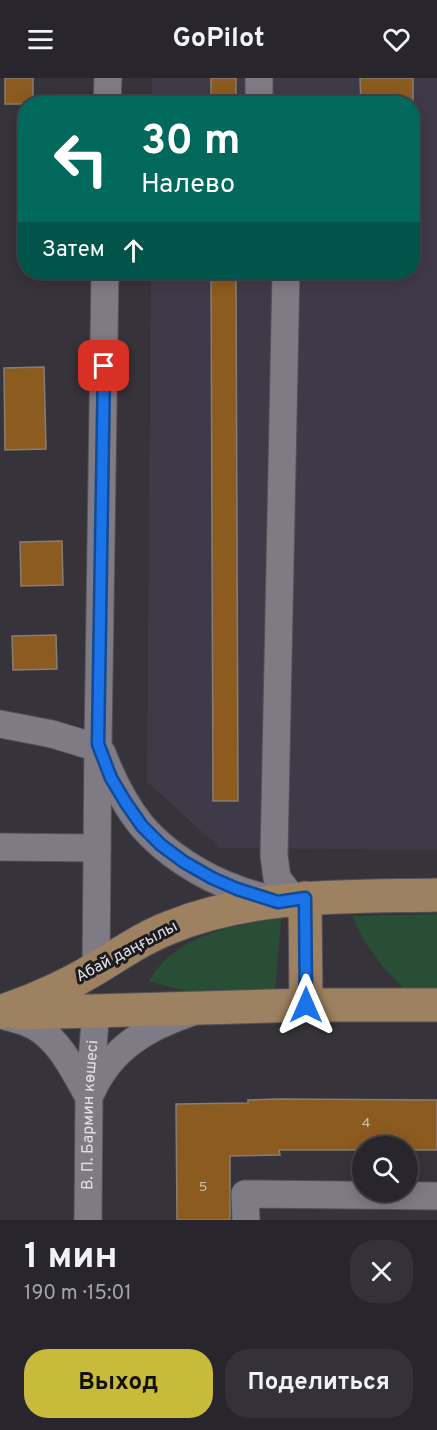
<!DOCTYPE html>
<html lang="ru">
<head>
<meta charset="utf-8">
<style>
  body { margin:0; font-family:Overpass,sans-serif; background:#343238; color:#f1f3f6; height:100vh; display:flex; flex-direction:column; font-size:22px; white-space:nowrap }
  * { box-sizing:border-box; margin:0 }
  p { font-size:20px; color:#a5a5a9 }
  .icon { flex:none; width:33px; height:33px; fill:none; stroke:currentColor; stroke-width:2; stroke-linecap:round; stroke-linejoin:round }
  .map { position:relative; height:1142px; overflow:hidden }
  .details { display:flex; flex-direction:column; background:#28262c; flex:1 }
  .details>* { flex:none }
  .hud { position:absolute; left:18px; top:18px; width:402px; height:183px; border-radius:24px; box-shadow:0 3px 15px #0003,0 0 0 2px #444348; background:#00695c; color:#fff; overflow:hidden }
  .tools { position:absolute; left:352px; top:1058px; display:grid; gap:12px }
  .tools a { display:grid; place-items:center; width:66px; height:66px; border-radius:50%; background:#28262c; box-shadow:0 3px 15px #0003,0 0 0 2px #444348; font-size:30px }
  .pin { position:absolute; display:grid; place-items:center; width:51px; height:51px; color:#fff; margin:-26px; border-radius:12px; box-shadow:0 3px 9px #0006 }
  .me { position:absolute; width:66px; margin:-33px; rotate:0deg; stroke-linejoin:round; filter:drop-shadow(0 0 4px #0008) }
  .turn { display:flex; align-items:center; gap:21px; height:126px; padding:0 24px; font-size:27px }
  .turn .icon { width:78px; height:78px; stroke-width:2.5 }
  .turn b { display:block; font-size:42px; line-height:51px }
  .then { display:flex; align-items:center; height:57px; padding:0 24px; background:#0003; gap:12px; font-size:22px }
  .round { display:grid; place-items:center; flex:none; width:63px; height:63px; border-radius:24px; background:#343238 }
  .headline { display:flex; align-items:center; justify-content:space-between; height:102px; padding:0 24px }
  h1 { font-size:36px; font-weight:700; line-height:45px }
  .cta { display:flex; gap:12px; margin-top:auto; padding:12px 24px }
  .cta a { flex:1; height:69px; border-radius:24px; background:#c8bb3b; color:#111; font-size:24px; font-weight:700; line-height:69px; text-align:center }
  .cta a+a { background:#343238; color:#f1f3f6 }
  header { display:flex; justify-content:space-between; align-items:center; height:78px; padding:0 24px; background:#28262c; font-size:27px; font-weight:700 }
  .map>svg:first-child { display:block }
  .built { fill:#3f3a48 }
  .green { fill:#284f35 }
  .building { fill:#8b5b20; stroke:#857e77; stroke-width:1.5 }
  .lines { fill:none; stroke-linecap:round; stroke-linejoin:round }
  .minor-casing { stroke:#545158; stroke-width:29 }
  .major-casing { stroke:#545158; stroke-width:35 }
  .minor { stroke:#7f7b84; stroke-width:27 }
  .major { stroke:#9e8161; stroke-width:33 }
  .route-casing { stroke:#114b97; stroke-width:15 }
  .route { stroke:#1a73e8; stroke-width:10 }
  .labels { text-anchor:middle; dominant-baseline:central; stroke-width:6; stroke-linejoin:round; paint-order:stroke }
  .number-label { font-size:14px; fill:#ccbfb4 }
  .street-label { font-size:16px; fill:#e2e0e5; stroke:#1c1b1f }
</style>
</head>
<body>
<header><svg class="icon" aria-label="menu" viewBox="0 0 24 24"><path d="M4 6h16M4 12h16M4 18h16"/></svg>GoPilot<svg class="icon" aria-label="heart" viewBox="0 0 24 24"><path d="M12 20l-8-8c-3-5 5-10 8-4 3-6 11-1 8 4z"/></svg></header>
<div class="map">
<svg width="437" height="1142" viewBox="0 0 437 1142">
  <rect width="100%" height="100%" fill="#36333a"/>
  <path class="built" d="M152,0H437V772L220,770L147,704L151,194H412V26L152,25Z"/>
  <path class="green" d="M437,836V913H406L384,890L364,863L352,838Z
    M281,840L275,915L188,914L149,903C153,897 157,890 163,884C194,853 239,847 281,840Z"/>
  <path class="building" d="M5,0H33V26H5Z
    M211,0H236V26H211Z
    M360,0H413V26H361Z
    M211,194H236L238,723H213Z
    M44,289L46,371L5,372L4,290Z
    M62,463L63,507L21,508L20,464Z
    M56,557L57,591L13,592L12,558Z
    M278,1021L437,1022V1072H408V1068H363V1072H279L280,1077L230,1078V1142H177L176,1026L248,1025V1022Z"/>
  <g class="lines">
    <defs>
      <g id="minor">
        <path d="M107,26L108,0"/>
        <path d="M259,26V0"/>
        <path d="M286,194L274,778L277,800L293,821"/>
        <path d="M0,646L52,656L98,670"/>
        <path d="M102,675C112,701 124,726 142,748C166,776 203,799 237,811C250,816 264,819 277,823"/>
        <path d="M0,769L97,770"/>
        <path d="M96,890L98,666L105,194"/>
        <path d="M5,938C15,941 26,943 36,949C62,965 74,994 89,1019"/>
        <path d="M92,1013C111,971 147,949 190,935"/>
        <path id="s1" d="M88,1142L89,1019L96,932"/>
        <path d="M246,1142L245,1116L437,1118"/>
      </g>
      <path id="major" d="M305,820L306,927
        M0,934C33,923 65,909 95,891C120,876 144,859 171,849C255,815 348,819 437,817
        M19,935L306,927H437"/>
    </defs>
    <use href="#minor" class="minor-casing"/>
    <use href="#major" class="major-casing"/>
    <use href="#minor" class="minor"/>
    <use href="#major" class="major"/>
  </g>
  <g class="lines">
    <defs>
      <path id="route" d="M104,288L98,666L111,700L126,725L142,748L161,767L184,784L212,800L237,811L278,824L305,820L306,927"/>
    </defs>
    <use href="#route" class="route-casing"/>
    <use href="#route" class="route"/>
  </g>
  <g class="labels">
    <g class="number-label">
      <text x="366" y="1045">4</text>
      <text x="203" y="1109">5</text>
    </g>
    <g class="street-label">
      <text transform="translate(127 874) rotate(-28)">Абай даңғылы</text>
      <text stroke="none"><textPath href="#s1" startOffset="105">В. П. Бармин көшесі</textPath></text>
    </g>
  </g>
</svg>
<div class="tools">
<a><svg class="icon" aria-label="search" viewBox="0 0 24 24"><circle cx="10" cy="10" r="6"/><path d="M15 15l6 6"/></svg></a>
</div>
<div class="pin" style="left:104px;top:288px;background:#d93025"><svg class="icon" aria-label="arrive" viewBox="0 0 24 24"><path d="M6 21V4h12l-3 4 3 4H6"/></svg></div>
<svg class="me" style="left:306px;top:927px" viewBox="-20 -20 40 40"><path d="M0-17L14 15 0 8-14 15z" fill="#1a73e8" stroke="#fff" stroke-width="4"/></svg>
<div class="hud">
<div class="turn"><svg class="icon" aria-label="left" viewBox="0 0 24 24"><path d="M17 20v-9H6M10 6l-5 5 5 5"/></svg><div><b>30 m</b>Налево</div></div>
<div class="then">Затем<svg class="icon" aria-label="ahead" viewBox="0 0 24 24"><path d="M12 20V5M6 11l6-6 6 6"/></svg></div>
</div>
</div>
<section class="details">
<div class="headline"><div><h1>1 мин</h1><p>190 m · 15:01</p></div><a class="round"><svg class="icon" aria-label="close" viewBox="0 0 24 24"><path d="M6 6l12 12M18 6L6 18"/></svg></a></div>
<div class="cta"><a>Выход</a><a>Поделиться</a></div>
</section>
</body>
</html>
